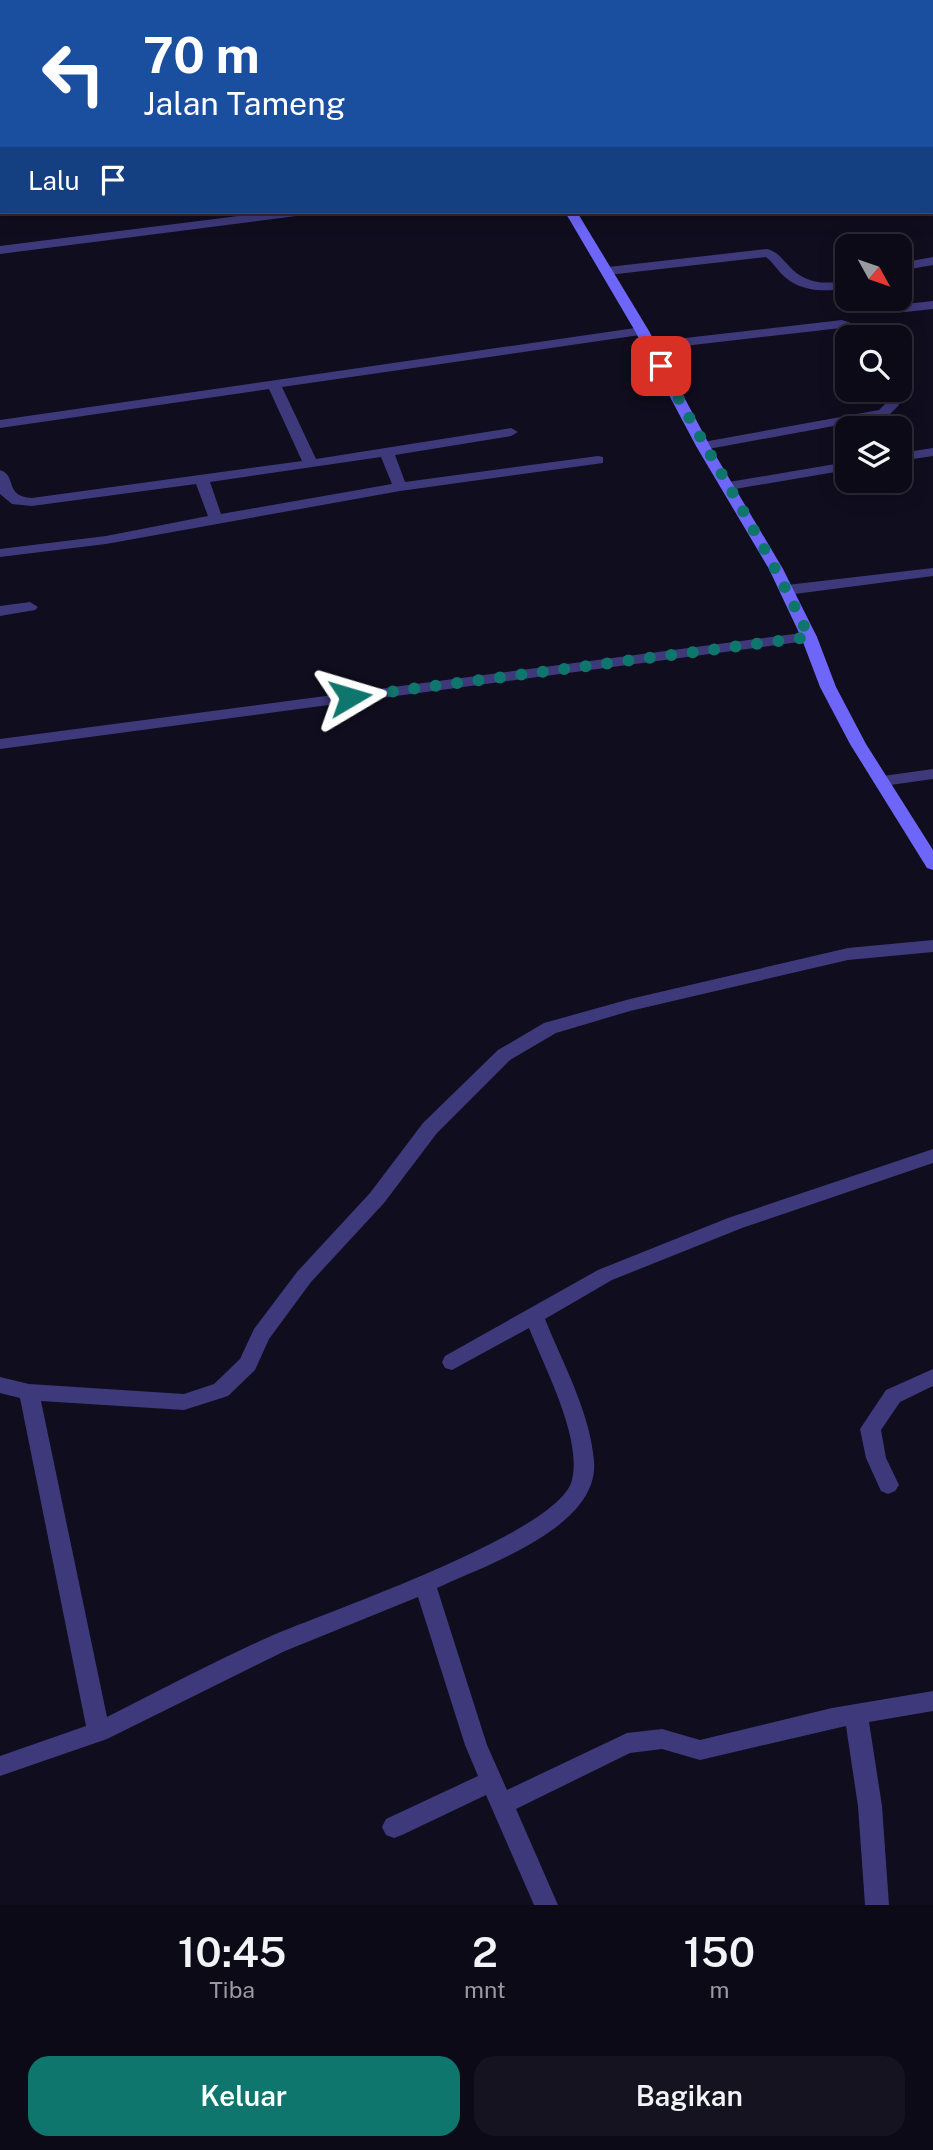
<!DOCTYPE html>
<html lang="id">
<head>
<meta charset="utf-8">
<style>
  body { margin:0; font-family:"Public Sans",sans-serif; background:#15131f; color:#f1f3f6; height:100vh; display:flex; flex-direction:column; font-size:26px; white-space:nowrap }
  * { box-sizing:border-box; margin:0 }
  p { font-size:23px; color:#9a9aa1 }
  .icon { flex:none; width:38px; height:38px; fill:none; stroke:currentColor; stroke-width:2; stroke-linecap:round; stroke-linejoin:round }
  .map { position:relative; height:1905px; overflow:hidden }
  .side { display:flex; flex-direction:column; background:#0c0a16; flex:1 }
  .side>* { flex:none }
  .guide { position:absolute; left:0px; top:0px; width:934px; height:214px; box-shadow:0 4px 18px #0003,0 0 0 2px #2c2b35; background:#1a4fa0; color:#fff; overflow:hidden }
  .needle { width:46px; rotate:130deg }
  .tools { position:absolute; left:835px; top:234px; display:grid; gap:14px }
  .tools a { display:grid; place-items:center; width:77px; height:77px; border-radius:14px; background:#0c0a16; box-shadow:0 4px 18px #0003,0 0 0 2px #2c2b35; font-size:35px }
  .pin { position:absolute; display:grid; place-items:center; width:60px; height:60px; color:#fff; margin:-30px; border-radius:14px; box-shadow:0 4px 10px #0006 }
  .me { position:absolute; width:77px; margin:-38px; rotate:83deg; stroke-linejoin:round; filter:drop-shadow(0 0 5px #0008) }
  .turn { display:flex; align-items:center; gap:24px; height:147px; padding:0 28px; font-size:32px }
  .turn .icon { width:91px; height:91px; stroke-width:2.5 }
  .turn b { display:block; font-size:49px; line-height:60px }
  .then { display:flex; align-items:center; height:66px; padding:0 28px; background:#0003; gap:14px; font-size:26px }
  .eta { display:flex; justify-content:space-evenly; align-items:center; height:119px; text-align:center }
  .eta b { font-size:42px; font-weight:600; line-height:49px }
  .cta { display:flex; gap:14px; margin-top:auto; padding:14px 28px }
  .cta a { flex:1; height:80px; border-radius:21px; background:#0f766e; color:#fff; font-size:28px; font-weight:600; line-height:80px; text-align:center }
  .cta a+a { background:#15131f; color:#f1f3f6 }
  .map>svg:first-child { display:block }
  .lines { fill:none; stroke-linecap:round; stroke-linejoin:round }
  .lane { fill:#3e397b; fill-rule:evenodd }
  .street { fill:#3e397b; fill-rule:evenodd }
  .secondary { fill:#6e66f9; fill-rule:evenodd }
  .route { stroke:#0f766e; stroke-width:12; stroke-dasharray:0 21.6 }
</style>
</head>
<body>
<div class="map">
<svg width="933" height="1905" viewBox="0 0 933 1905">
  <rect width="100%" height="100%" fill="#100d1e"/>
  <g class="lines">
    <path class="lane" d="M491,0H513L490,2Z
      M933,769V779L883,786L875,781L883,776Z"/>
    <path class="street" d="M329,0H355L328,2Z
      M0,36H2V42H0Z
      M269,212H302L296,216L0,254V246Z
      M767,249C778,252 781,258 789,266C805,284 825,285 847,280V288C826,292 803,292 786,278C778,272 774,263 766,257L608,275L602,271L608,267Z
      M933,257V265L900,271V263Z
      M933,301V309L905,312L898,308L905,304Z
      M842,320L860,326L866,338H852L849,332L841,328L650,350L643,346L650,342Z
      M642,327L647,328V334L282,387L316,459L511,428L518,432L511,436L395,455L405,482L598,456L603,457V463L400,491L106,544L0,557V549L106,536L208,516L196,484L32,506L12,504L0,494V470C18,476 3,496 32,498L302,461L269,389L0,428V420ZM381,457L392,484L221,514L210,482Z
      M878,390H892L899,405L888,416L703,450L696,446L703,442L879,410L885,404Z
      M933,448V456L900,461V453Z
      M847,462V470L729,490L722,486L729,482Z
      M933,568V576L787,595L779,590L787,585Z
      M30,602L38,607L35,610L0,616V606Z
      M809,632L814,634L817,637L814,640L0,749V739Z
      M933,940V952L848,960L630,1011L556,1033L510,1060L437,1133L384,1203L311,1282L269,1339L255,1370L228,1396L184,1410L41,1401L107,1717C161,1690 215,1661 269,1637C323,1613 560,1533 572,1480C582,1437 545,1369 529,1328L452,1370L445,1368L442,1362L445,1356L598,1270L728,1218L933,1149V1163L742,1228L612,1280L545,1319C563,1364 590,1412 594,1461C600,1527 486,1565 437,1588L487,1745L507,1790L627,1733L662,1729L700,1740L832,1708L933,1691V1711L869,1722L882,1806L889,1905H865L858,1806L846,1726L700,1760L662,1749L630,1753L516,1809L558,1905H534L486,1795L402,1835L394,1838L386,1835L382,1827L386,1819L478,1776L465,1745L418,1597L285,1651L107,1739L0,1776V1756L86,1726L20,1398L0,1393V1377L29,1384L184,1394L214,1384L240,1359L254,1329L297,1272L370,1193L423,1123L498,1050L544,1023L630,999L848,948Z
      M933,1369V1386L900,1402L881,1430L886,1458L899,1485L895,1491L888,1494L881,1491L866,1458L860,1429L886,1390Z"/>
    <path class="secondary" d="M448,0H460L461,2H450Z
      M565,212H577L649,331L710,446L783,569L817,637L836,687L866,744L933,850V870L927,868L850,744L820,687L801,637L769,569L696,446L635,331Z"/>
  </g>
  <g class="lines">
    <path class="route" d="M350,697L809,637C766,543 709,457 661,366"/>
  </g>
</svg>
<div class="tools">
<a><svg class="needle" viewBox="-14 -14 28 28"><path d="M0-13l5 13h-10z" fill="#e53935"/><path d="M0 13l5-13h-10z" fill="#9a9aa1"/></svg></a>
<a><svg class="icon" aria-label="search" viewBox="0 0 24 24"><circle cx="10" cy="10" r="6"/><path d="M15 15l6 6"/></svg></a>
<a><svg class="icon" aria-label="layers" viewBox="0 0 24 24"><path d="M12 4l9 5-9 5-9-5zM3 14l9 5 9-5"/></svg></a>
</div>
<div class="pin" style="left:661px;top:366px;background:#d93025"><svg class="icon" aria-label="arrive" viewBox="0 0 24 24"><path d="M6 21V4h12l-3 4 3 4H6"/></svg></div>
<svg class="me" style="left:350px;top:697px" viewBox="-20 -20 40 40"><path d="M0-17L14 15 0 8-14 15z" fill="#0f766e" stroke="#fff" stroke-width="4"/></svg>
<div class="guide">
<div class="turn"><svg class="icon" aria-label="left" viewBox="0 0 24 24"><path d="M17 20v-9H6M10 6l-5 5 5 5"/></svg><div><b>70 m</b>Jalan Tameng</div></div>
<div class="then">Lalu<svg class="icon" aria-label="arrive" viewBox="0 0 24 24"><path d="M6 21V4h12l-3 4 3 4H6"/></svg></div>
</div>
</div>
<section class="side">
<div class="eta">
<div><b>10:45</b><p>Tiba</p></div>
<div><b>2</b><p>mnt</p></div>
<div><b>150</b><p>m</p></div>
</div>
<div class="cta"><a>Keluar</a><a>Bagikan</a></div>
</section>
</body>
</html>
